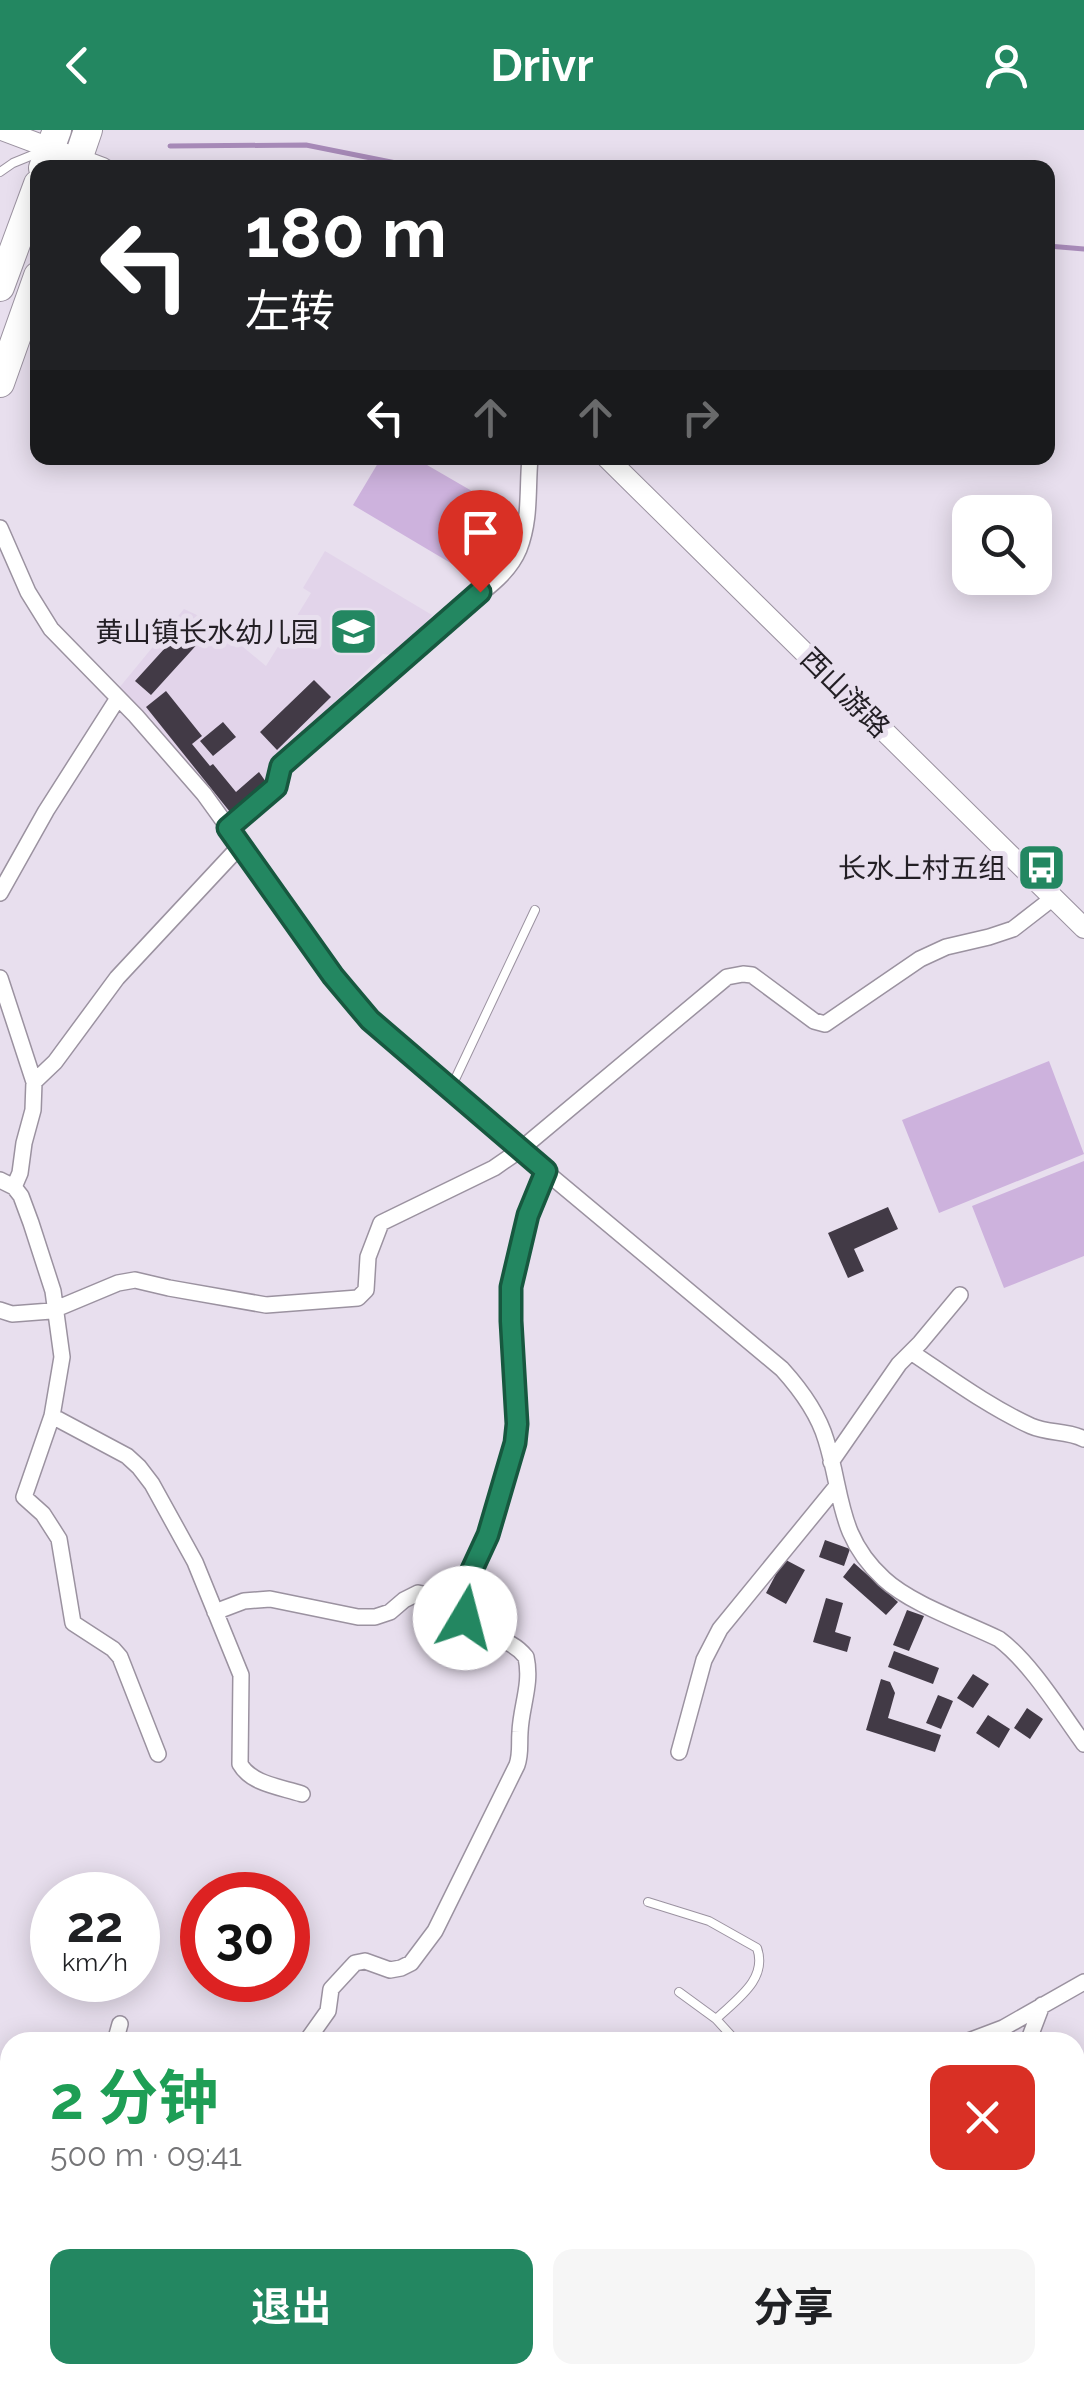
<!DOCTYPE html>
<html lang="zh">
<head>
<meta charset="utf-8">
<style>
  body { margin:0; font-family:Raleway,"Noto Sans SC",sans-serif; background:#f6f6f6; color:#202124; height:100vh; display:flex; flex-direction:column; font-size:38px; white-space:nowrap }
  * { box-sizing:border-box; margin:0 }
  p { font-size:32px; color:#757577 }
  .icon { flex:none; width:55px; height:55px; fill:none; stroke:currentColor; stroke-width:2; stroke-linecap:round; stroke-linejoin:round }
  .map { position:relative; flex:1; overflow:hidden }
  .side { position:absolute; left:0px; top:1902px; width:1085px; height:352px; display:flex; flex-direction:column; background:#fff; border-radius:30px 30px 0 0; box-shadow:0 5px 25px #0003 }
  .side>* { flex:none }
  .hud { position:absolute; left:30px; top:30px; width:1025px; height:305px; border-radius:20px; box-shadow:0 5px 25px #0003; background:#202124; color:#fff; overflow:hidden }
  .controls { position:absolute; left:952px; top:365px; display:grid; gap:20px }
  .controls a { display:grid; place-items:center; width:100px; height:100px; border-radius:20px; background:#fff; box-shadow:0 5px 25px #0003; font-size:50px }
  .speed { position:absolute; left:30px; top:1742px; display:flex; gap:20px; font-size:50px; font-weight:700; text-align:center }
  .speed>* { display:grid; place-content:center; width:130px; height:130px; border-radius:50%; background:#fff; box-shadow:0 5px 25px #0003; line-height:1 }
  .speed small { font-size:25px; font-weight:400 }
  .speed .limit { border:15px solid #d22; background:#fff; color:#111 }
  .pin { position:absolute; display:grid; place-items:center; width:85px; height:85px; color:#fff; margin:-102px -42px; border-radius:50% 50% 50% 0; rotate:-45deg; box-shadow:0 0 10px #0007 }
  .pin .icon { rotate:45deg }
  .me { position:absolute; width:110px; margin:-55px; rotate:8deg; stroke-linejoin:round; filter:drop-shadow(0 0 8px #0008) }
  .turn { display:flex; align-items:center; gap:35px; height:210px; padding:0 50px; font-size:45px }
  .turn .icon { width:130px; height:130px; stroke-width:2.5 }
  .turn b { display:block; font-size:70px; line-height:85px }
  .lanes { display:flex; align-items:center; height:95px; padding:0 50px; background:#0003; justify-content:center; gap:50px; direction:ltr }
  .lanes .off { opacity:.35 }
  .round { display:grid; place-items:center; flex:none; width:105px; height:105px; border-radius:20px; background:#f6f6f6 }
  .overview { display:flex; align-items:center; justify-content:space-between; height:170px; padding:0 50px }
  h1 { font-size:60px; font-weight:700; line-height:75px; color:#1e9e55 }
  .cta { display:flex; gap:20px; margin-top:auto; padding:20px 50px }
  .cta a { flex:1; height:115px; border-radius:20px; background:#238761; color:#fff; font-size:40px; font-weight:700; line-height:115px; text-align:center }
  .cta a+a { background:#f6f6f6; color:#202124 }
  header { display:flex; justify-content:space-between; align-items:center; height:130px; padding:0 50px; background:#238761; color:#fff; font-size:45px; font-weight:700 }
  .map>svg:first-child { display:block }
  .built { fill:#e2d4ea }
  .green { fill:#cdb2dd }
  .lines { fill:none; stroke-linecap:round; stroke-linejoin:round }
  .stream { stroke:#a88bb9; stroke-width:5 }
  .building { fill:#423a46 }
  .lane-casing { stroke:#9b92a0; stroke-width:10 }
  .street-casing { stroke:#9b92a0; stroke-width:18 }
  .secondary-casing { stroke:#9b92a0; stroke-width:22 }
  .highway-casing { stroke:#9b92a0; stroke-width:30 }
  .path { stroke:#a59da9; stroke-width:2.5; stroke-dasharray:8 8; stroke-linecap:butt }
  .lane { stroke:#fff; stroke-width:8 }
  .street { stroke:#fff; stroke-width:15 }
  .secondary { stroke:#fff; stroke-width:20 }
  .highway { stroke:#fff; stroke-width:28 }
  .route-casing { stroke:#17583f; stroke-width:25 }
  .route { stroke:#238761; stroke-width:18 }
  .labels { text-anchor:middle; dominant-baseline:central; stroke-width:10; stroke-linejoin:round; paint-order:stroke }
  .poi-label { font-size:28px; fill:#231f25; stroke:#e8dfee; text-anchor:end }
  .street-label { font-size:28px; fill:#231f25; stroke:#e8dfee }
</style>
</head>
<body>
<header><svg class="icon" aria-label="back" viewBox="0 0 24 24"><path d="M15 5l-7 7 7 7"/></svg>Drivr<svg class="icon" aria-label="person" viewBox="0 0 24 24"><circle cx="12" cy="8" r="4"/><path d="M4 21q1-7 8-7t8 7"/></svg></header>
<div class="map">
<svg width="1084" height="2253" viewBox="0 0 1084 2253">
  <rect width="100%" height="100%" fill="#e8dfee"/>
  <path class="built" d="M325,421L432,485L400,526L383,524L267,640L270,650L229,685L150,587L119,558L184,479L214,493L266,536L311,463L303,458Z"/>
  <path class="green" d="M381,328H415L496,375L459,438L353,375Z
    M1049,931L1084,1024L939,1083L902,990Z
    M1084,1031V1126L1004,1158L972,1076Z"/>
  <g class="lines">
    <path class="stream" d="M170,16L306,15L421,38
      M1048,116L1084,119"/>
  </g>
  <path class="building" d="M185,496L201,510L151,565L135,551Z
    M314,550L331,567L277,620L260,602Z
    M166,561L202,606L192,614L210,636L213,634L236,662L259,642L266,652L230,682L146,577Z
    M223,592L236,607L213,626L200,611Z
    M888,1077L898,1099L854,1119L864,1141L848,1148L828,1103Z
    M825,1410L850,1419L844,1436L819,1427Z
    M784,1429L805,1440L786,1474L766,1463Z
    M854,1433L898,1472L886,1485L843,1447Z
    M826,1468L843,1473L835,1502L851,1507L847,1522L813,1512Z
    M907,1480L924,1486L909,1521L893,1515Z
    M894,1521L939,1538L933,1554L888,1537Z
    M973,1544L989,1554L973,1578L957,1568Z
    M881,1549L890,1552L895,1563L888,1588L941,1605L935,1622L866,1600Z
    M938,1565L953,1571L941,1599L926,1593Z
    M1027,1578L1043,1589L1030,1609L1014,1598Z
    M988,1585L1010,1599L999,1618L976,1603Z"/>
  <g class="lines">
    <defs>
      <path id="lane" d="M0,42L13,33L40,22
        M450,960L535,780
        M648,1772L709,1791L757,1818C768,1849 737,1869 716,1889
        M679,1862L716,1889L737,1912"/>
      <path id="street" d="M0,398L28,462L51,499L136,586L204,664L351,868L371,890L491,996L782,1239C801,1260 818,1283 826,1310C843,1364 837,1406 884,1449C911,1474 964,1492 999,1509C1031,1533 1060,1581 1084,1614
        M228,698L276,657L281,636C337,586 393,537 449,488C473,467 506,450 519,419C531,389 527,358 530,328
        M0,763L46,681L118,568
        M0,848L34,952L33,980L24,1013L20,1043L14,1057
        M34,952L55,932L117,848L241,715
        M0,1050L14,1057L21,1066L31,1093L53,1161L62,1227L52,1286L24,1367L43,1384L59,1409L73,1493L113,1519L120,1527L158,1624
        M0,1180L12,1184L51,1181L118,1153L135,1150L169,1158L266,1175L358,1168L366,1160L368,1127L381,1093L494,1038L520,1020L727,847L743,844L752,845L814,891L825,894L920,829L946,817L989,807L1013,799L1053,768
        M911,1222C950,1248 989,1277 1031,1296C1049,1304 1067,1300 1084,1309
        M52,1286L127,1326L139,1337L152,1354L195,1432L241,1545L240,1634C251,1654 281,1657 302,1664
        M831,1332L899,1234L920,1213L960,1165
        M215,1482L244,1471L270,1469L358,1487H375L390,1482L404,1470L418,1463L458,1471
        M679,1622L704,1530L720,1499L836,1357
        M115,1912L120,1894
        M306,1912L328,1881L331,1859L355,1833L365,1831L390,1840L401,1838L411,1833L435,1801L517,1635C521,1623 519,1615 520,1602C521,1576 532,1554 526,1527C504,1499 473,1516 458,1471C485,1416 512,1355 517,1294L511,1157L528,1085L545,1041
        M966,1912L1003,1898L1084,1852
        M1028,1912L1042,1875
        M624,2245L651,2248L661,2245
        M145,2253L152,2245"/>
      <path id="secondary" d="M2,0L103,38
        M607,328L1084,798"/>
      <path id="highway" d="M43,38L57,0
        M75,38L88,0
        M0,157L38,54
        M0,253L38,146"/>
    </defs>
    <use href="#lane" class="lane-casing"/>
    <use href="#street" class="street-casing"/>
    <use href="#secondary" class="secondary-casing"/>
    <use href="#highway" class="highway-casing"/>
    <path class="path" d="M0,2207L10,2194
      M283,2246L293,2253
      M267,2253L281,2245"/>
    <use href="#lane" class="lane"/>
    <use href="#street" class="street"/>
    <use href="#secondary" class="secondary"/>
    <use href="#highway" class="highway"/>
  </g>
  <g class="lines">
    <defs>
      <path id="route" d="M465,1488L458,1470L488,1405L515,1313L517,1294L511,1191V1157L528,1085L546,1041L370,890L333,846L228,698L276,657L281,636L480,462"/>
    </defs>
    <use href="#route" class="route-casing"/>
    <use href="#route" class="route"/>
  </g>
  <defs>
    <symbol id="school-square" viewBox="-11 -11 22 22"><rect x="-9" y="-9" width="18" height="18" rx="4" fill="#238761" stroke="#e8dfee"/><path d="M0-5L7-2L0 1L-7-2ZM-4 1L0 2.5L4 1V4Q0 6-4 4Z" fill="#fff"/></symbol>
    <symbol id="bus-square" viewBox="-11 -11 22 22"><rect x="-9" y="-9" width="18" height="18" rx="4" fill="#238761" stroke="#e8dfee"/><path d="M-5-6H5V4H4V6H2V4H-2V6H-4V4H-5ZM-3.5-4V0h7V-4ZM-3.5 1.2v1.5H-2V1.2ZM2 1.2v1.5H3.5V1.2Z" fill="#fff"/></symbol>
  </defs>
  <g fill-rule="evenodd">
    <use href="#school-square" x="326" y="474" width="55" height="55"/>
    <use href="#bus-square" x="1014" y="710" width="55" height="55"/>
  </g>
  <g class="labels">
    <g class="poi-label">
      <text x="319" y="502">黄山镇长水幼儿园</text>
      <text x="1006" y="738">长水上村五组</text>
    </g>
    <g class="street-label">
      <text transform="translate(845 563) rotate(45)">西山游路</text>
    </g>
  </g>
</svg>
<div class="controls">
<a><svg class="icon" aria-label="search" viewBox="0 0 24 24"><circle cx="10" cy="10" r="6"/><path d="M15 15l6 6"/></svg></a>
</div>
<div class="speed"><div>22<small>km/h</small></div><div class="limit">30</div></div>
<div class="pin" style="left:480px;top:462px;background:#d93025"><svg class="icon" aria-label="arrive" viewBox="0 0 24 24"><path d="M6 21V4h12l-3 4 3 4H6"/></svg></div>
<svg class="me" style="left:465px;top:1488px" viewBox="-20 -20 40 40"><circle r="19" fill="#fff"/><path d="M0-13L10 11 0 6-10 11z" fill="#238761"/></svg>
<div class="hud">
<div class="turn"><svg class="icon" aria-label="left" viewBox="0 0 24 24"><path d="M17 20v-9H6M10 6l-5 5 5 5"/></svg><div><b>180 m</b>左转</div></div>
<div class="lanes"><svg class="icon" aria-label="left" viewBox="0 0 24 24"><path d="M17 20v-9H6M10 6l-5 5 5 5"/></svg><svg class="icon off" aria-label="ahead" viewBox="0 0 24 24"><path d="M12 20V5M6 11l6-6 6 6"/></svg><svg class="icon off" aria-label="ahead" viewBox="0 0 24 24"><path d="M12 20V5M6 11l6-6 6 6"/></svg><svg class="icon off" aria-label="right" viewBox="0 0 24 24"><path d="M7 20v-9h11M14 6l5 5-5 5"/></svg></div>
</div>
<section class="side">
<div class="overview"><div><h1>2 分钟</h1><p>500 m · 09:41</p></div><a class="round" style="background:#d93025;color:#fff"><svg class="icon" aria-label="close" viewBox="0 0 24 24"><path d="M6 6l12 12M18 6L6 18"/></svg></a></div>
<div class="cta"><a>退出</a><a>分享</a></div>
</section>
</div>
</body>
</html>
